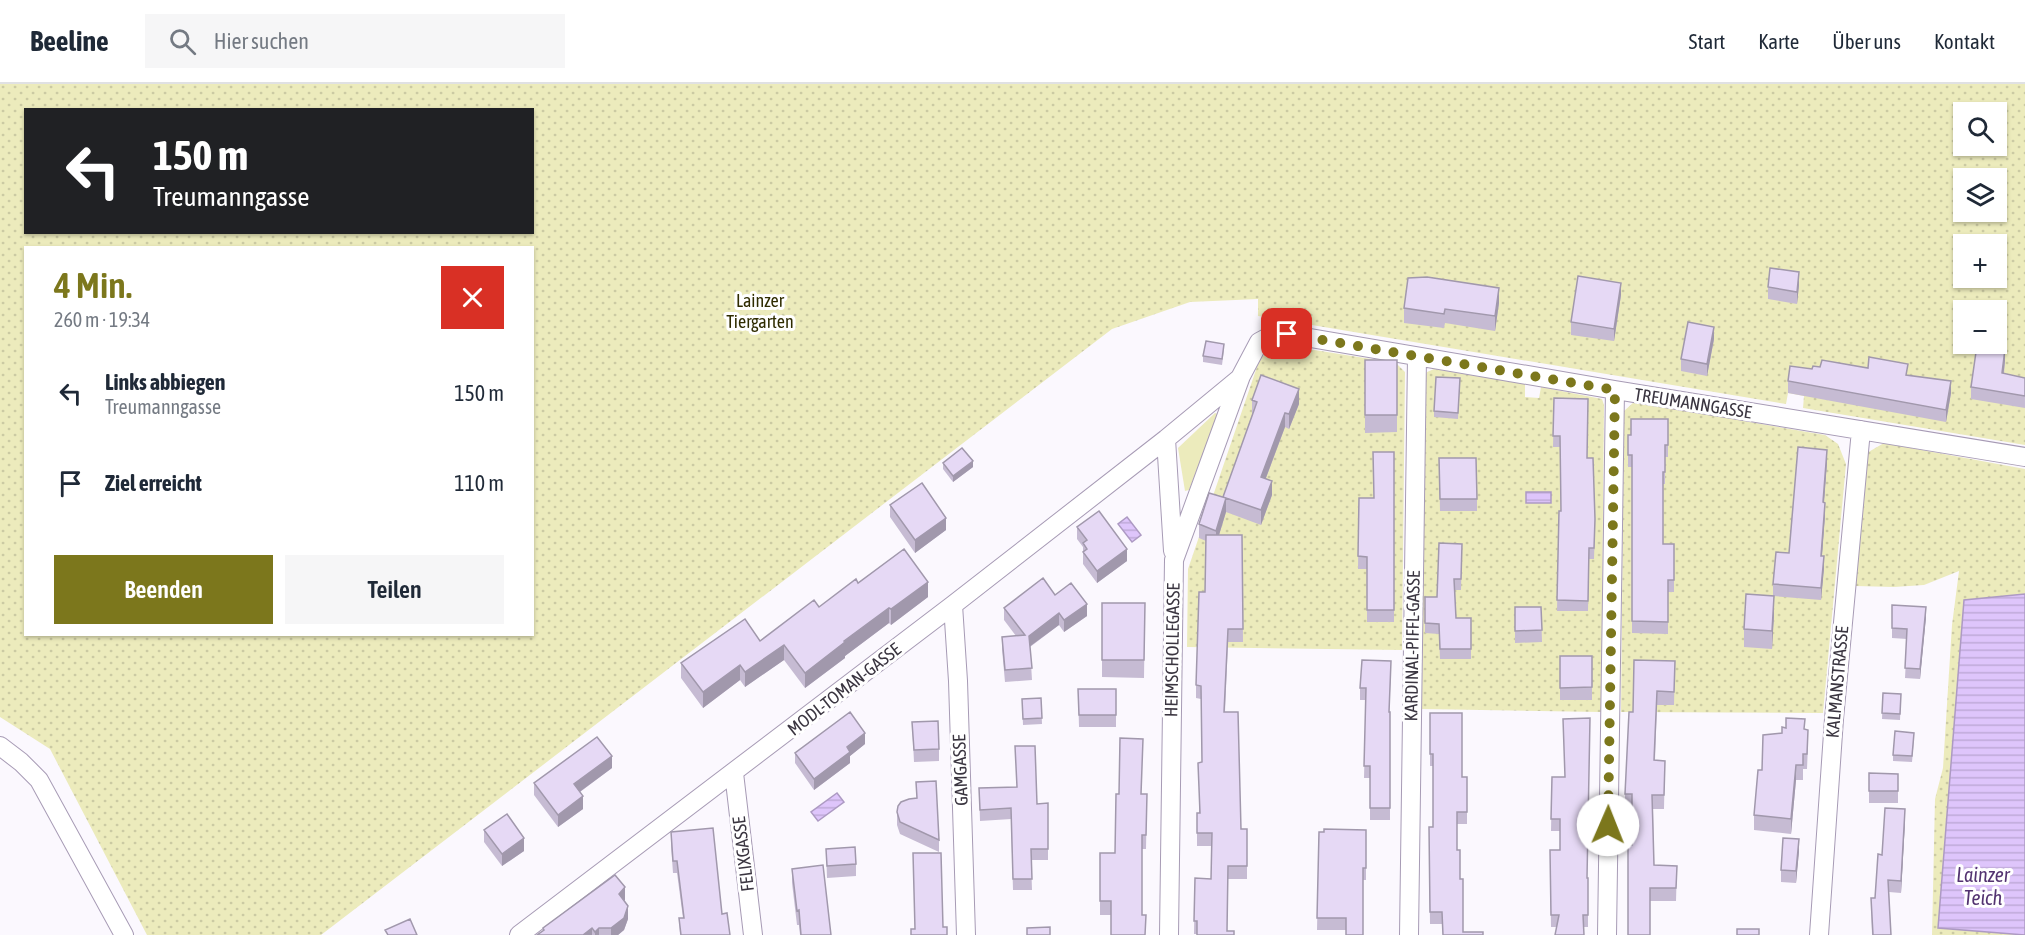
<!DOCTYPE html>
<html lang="de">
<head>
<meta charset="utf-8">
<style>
  body { margin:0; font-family:"Asap Condensed",sans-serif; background:#f6f6f7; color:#1f2937; height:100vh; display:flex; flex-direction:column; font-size:22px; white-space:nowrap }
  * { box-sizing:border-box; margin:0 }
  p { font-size:20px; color:#747a83 }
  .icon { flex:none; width:33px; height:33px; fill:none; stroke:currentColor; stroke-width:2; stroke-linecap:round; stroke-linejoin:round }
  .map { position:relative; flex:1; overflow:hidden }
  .sheet { position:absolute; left:24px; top:162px; width:510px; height:390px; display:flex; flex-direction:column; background:#fff; border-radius:0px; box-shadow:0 2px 4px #0004 }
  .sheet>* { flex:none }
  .hud { position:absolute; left:24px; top:24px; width:510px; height:126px; border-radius:0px; box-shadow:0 2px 4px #0004; background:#202124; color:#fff; overflow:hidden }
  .fabs { position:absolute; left:1953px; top:18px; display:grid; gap:12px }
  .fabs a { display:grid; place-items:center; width:54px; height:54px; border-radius:0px; background:#fff; box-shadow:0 2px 4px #0004; font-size:30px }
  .pin { position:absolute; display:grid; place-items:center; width:51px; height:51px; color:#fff; margin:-26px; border-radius:12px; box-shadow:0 3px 9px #0006 }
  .me { position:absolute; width:66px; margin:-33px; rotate:1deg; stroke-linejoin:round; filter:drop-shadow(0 0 4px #0008) }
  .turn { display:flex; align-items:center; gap:21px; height:126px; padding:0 30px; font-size:27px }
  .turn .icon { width:78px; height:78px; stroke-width:2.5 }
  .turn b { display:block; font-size:42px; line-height:51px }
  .round { display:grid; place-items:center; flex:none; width:63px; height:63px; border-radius:0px; background:#f6f6f7 }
  .overview { display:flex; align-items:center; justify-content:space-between; height:102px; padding:0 30px }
  h1 { font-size:36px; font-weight:600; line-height:45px; color:#7c771c }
  .button { display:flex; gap:12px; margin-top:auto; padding:12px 30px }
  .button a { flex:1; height:69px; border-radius:0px; background:#7c771c; color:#fff; font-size:24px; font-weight:600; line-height:69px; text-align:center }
  .button a+a { background:#f6f6f7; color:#1f2937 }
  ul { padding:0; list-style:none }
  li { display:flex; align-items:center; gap:18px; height:90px; padding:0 30px }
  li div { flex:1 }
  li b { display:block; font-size:22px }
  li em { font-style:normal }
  header { display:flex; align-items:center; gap:36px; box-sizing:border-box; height:84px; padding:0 30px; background:#fff; border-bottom:2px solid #e0e1e3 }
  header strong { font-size:28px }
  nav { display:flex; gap:33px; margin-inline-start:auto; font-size:21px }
  .search { width:420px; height:54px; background:#f6f6f7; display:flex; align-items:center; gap:15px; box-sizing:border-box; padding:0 21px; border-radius:0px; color:#747a83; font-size:22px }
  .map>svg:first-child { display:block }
  .grass { fill:#ecebbc }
  .park { fill:url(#park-dots); fill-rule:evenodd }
  .water { fill:url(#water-rules); stroke:#ad9ac3; stroke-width:1.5 }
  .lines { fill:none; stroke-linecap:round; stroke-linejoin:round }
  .street-casing { stroke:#a79bb5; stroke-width:20 }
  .street { stroke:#fff; stroke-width:18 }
  .wall { fill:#c6bbd3 }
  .shaded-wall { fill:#a198ac }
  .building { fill:#e6d9f5; stroke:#a198ac; stroke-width:1.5 }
  .route { stroke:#7c771c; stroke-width:10; stroke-dasharray:0 18 }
  .labels { text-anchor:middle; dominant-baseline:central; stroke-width:6; stroke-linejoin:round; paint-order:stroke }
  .park-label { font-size:18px; fill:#2f2c00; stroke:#fff }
  .street-label { font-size:18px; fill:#3a3540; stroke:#fff }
  .water-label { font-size:20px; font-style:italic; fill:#533371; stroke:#fff }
</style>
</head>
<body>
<header>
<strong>Beeline</strong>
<div class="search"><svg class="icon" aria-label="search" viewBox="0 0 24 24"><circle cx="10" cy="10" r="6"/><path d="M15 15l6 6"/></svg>Hier suchen</div>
<nav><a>Start</a><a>Karte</a><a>Über uns</a><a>Kontakt</a></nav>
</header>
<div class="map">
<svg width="2025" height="851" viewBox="0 0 2025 851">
  <defs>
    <pattern id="park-dots" width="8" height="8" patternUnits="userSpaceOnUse" patternTransform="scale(1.5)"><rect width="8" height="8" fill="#ecebbc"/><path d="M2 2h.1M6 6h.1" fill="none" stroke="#cbcaa3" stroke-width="1.8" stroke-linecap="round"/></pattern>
    <pattern id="water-rules" width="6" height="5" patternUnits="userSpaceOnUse" patternTransform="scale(1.5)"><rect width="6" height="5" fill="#dec5fb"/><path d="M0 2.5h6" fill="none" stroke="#bfaad8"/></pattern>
  </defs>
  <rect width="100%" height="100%" fill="#fbf8fe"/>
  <path class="grass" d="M1215,329L1218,330L1189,406L1185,407L1178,364Z"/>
  <path class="park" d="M0,0H2025V361L1803,324L1804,312L1788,309L1786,320L1258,232V215L1190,218L1112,245L321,851H147L50,665L0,633ZM26,26H532V148H26ZM1964,28H1996V62H1964ZM1964,94H1996V128H1964ZM1964,160H1996V194H1964ZM26,164H532V550H26ZM1964,226H1996V260H1964Z
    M1283,261L1396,279L1405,288L1402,566L1187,563L1188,485L1258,280C1264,268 1270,264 1283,261Z
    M1434,285L1525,300V313L1539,314L1541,303L1602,315L1604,321L1601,628L1422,625L1425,292L1427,288Z
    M1634,318L1825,351L1838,360L1846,380L1823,629L1621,628L1624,327Z
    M1884,359L2025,385V510L1964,517L1938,844L2024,851H1932L1935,715L1943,684L1952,541L1959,487L1924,501L1894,503L1855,502L1865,370Z"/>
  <path class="water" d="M1526,408H1551V419H1526Z
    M1127,433L1141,451L1132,458L1118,440Z
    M2025,510V851L1938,844L1964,516Z
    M837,709L844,718L818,737L811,728Z"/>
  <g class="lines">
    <defs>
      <path id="street" d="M1166,355L1173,467
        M953,521L958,597L966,851
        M0,662L21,678L39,696L124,851
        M734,689L753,851
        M519,851L953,521L1166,355L1240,294
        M1169,851L1174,476L1241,292L1259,258L1272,251L1287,250L1615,306L2025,373
        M1409,851L1417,273
        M1607,851L1615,306
        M1819,851L1834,635L1861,346"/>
    </defs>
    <use href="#street" class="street-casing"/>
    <use href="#street" class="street"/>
  </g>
  <path class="wall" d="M1799,201L1797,220L1768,215V203Z
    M1621,211L1614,257L1571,251V238Z
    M1499,219L1495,247L1445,239L1444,244L1404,239V224Z
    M1714,255L1707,292L1681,287V275Z
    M1224,266L1222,281L1203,278V272Z
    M1365,276H1397V348L1365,349Z
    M2005,277L2004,290L2025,294V324L1971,315V303Z
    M1820,283L1908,291L1951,309L1946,338L1788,309V297L1812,285Z
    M1460,294L1458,335L1434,333V327Z
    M1554,314L1587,374L1595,445L1594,475H1589L1588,527H1557L1559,427H1561L1560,363H1553Z
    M1252,316L1299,320L1289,345L1285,343L1266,394L1272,411L1261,441L1226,428L1219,451H1242L1243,558H1228L1225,628L1241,745H1247V795H1228L1197,850H1194L1195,794L1211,795L1212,762H1197V729H1199L1202,678L1201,615L1196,614V601L1205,508L1206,457L1199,454V440L1223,413L1252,331Z
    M1668,335V373H1665V400H1663V460H1674V508H1668V550L1632,549V383H1628V351H1631Z
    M1394,368V538H1367V485H1358L1359,414H1374Z
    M1439,374L1477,415V427H1440Z
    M1827,378L1824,419L1825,431L1822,472L1824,484L1821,516L1773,512V500L1789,469Z
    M943,379L973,383L953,398L943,385Z
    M890,421L946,446L915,469L890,433Z
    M1077,443L1127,477L1097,499L1083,480V463L1077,455Z
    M1462,460L1461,506H1455L1456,534H1471V575H1440L1439,550L1425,549V513H1437Z
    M1055,511L1087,532L1064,548L1059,541L1030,563L1032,596L1005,598L1002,565V553L1016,552L1004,536V524Z
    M928,513L891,541L889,539L845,572V574L805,604L784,576L745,603L740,596L703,624L681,594V579L760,557L819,523Z
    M1102,519H1145L1144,594L1102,593Z
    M1515,523H1541L1542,558L1515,559Z
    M1774,530L1772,565L1744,563V545Z
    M1926,533L1920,595L1905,594L1907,555L1892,554V544Z
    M1560,572H1592V616H1560Z
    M1675,577L1674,621H1657L1655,676L1665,677L1664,725H1653L1654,781L1677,782L1676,817H1650L1632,761V724H1625V710L1633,628Z
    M1391,590L1389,628H1390V736H1370V694H1364L1366,616H1360V604Z
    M1078,605H1116V643H1079Z
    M1883,609L1901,610L1900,636L1882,635Z
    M1041,614L1042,640L1023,641L1022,615Z
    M1430,629L1462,693H1467V740H1457V766L1460,795L1463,848L1483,851H1443L1442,840H1430L1429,743H1433V682H1430Z
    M912,638L939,665V677L914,678Z
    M1805,646L1808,661L1807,685H1803V696H1796L1791,750L1754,746V731L1762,686L1782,649Z
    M1914,655L1912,678L1893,677V671Z
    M865,660L850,672V679L814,706L795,679V669Z
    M612,684L580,708L583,725L558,743L534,711V699Z
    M1869,689L1898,690V719H1869Z
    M1552,693L1587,794H1588V843H1551L1550,766H1560V747H1551Z
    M916,698L939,756V768L900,750L897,741V728L917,714Z
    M979,704L1037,720L1048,719V776H1031L1032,806H1013L1011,735L980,737Z
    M1147,710L1146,765H1142L1111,831H1100V769H1115Z
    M1905,737L1901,809L1889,808L1891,851H1872L1871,814H1875L1882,771Z
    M484,746L524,767L502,782L484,758Z
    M1366,746V796H1363L1346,846H1317L1319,748Z
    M671,748L722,830L730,851H680L679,834H683L677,789H673L671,761Z
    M826,765L856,780V792L827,794Z
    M1799,767L1796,799L1781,798V786Z
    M792,785L831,851H800L799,841H797L792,799Z
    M625,816L624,817L628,835L624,846L618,851H537L543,847V844Z"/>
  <path class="shaded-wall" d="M1799,188V201L1797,220V208Z
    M1621,199V211L1614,257V245Z
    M1499,204V219L1495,247V232Z
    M1714,243V255L1707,292V280Z
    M2005,265V277L2002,302V289Z
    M1951,297V309L1946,338V326Z
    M1299,305V320L1289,345V330Z
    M1285,329V343L1261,407V393Z
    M1827,366V378L1823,431V418Z
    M973,377V383L953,398V392Z
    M1272,397V411L1261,441V426Z
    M1226,414V428L1216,461V447Z
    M1825,419V431L1821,484V472Z
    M946,434V446L915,469V456Z
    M1127,465V477L1097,499V487Z
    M1824,472V484L1821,516V504Z
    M928,498V513L891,541V525Z
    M1774,512V530L1772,565V547Z
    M1087,520V532L1064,548V536Z
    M1926,523V533L1920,595V585Z
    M889,524V539L845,572V574L805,604V589L844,557Z
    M1059,529V541L1029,563V552Z
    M784,561V576L745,603V588Z
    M740,581V596L703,624V608Z
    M865,649V660L850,672V679L814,706V695L847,663Z
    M612,672V684L574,712V700Z
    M1796,681V696L1791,750V735Z
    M583,712V725L558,743V731Z
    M1905,725V737L1901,809V797Z
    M524,754V767L502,782V770Z
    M1799,755V767L1796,799V787Z
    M625,803V816L619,822V810Z
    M628,822V835L624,846L618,851H611V844Z
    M592,844V851H583Z
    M599,844V851H595V848Z"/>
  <path class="building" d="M1770,184L1799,188L1797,208L1768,203Z
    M1578,192L1621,199L1614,245L1571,238Z
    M1427,193L1499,204L1495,232L1445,225L1444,230L1404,224L1408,194Z
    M1688,238L1714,243L1707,280L1681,275Z
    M1206,257L1224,260L1222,275L1203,272Z
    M1977,261L2005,265L2002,289L2025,294V312L1971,303Z
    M1869,273L1908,280L1906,291L1951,297L1946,326L1788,297L1790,282L1812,285L1813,282L1820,283L1822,276L1868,284Z
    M1365,276H1397V331H1365Z
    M1261,291L1299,305L1289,330L1285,329L1261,393L1272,397L1261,426L1223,413L1257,318L1252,316Z
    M1436,293L1460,294L1458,329L1434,327Z
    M1554,314L1588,315L1587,374H1593L1595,435L1594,464H1589L1588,517L1557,516L1559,427H1561L1560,352H1553Z
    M1631,335H1668V361H1665V388H1663V460H1674V496H1668V538L1632,537V371H1628V351H1631Z
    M1798,363L1827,366L1823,418L1825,419L1821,472H1824L1821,504L1773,500L1776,468L1789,469Z
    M962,364L973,377L953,392L943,379Z
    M1373,368H1394V526H1367V473L1358,472L1359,414H1374Z
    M1439,374H1476L1477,415H1440Z
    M922,399L946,434L915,456L890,421Z
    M1209,409L1226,414L1216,447L1199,440Z
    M1099,427L1127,465L1097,487L1083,468L1087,465L1083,459L1087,456L1077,443Z
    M1206,451H1242L1243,545H1228L1224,628H1238L1241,745H1247V782H1228L1227,847H1234V851H1197V837H1194L1195,794L1211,795L1212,749H1197V729H1200L1198,679L1202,678L1201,602L1196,601L1199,508H1205Z
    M1439,459L1462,460L1461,495H1454L1456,534H1471V565H1440L1439,540L1425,539V513H1437Z
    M904,465L928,498L891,525L889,524L844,557L845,558L805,589L784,561L745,588L740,581L703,608L681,579L745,535L760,557L814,516L819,523L856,495L858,499Z
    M1043,494L1055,511L1071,499L1087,520L1064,536L1059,529L1029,552L1032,584L1005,586L1002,553L1025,551L1004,524Z
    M1746,510L1774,512L1772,547L1744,545Z
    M1102,519H1145L1144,576H1102Z
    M1892,521L1926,523L1920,585L1905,584L1907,545L1892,544Z
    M1515,523H1541L1542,546L1515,547Z
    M1560,572H1592V603L1560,604Z
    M1362,576L1391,577L1389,628H1390V724H1370V682H1364L1366,604H1360Z
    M1634,576L1675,577L1674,608L1657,607L1654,676L1665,677L1664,711H1652L1654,781L1677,782L1676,804H1650V851H1628V761H1632V710H1625L1629,628H1633Z
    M1078,605H1116V631H1079Z
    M1883,609L1901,610L1900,630L1882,629Z
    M1041,614L1042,634L1023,635L1022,615Z
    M850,628L865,649L847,663L850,668L814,695L795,669Z
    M1430,629H1462V693H1467V728H1457V766H1460V795H1463V848H1483V851H1443L1442,828H1430L1429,743H1433V670H1430Z
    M1590,634L1587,794H1588V831H1583L1584,851H1555L1559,831H1551L1550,766H1560V735H1551L1552,693H1565L1563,635Z
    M1786,634L1805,635L1804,645L1808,646L1807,670H1803V681H1796L1791,735L1754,731L1758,686H1762L1763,651L1782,649V643L1786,644Z
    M938,637L939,665L914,666L912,638Z
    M1895,647L1914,649L1912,672L1893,671Z
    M597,653L612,672L574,700L583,712L558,731L534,699Z
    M1120,654L1143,655L1141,710H1147L1146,751H1142V831H1146L1145,851H1111V817H1100V769H1115L1116,710H1119Z
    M1015,662H1035L1037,720L1048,719V765H1031L1032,795H1013L1011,724L980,726L979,704L1017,703Z
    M1869,689L1898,690V707H1869Z
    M936,697L939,756L900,738L897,728L898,722L901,718L909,715L917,714L916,698Z
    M1885,724L1905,725L1901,797L1888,796L1891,851H1873L1871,814H1875L1878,770L1882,771Z
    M507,730L524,754L502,770L484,746Z
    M713,744L722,830L727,829L730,851H681L679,834H684L677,777H673L671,748Z
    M1324,745L1366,746V784H1363V851H1346V834H1317L1319,748H1324Z
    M1783,754L1799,755L1796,787L1781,786Z
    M855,763L856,780L827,782L826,765Z
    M913,769H941L943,843H947V851H911V845H915Z
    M823,781L831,851H801L799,826L797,827L792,785Z
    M615,791L625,803L619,810L628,822L624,834L611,844H599L595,848L592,844L583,851H537L544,846L543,844Z
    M410,835L417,851H388L385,846Z
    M1050,843V851H1027V844Z
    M1737,845H1759V851H1737Z"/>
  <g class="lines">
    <path class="route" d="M1287,250L1615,306L1608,741"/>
  </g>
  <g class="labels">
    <g class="park-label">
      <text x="760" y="216">Lainzer<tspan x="760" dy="21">Tiergarten</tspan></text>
    </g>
    <g class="street-label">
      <text transform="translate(1693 319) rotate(9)">TREUMANNGASSE</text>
      <text transform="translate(1412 562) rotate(-89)">KARDINAL-PIFFL-GASSE</text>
      <text transform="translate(1172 566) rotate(-89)">HEIMSCHOLLEGASSE</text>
      <text transform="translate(1837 598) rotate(-85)">KALMANSTRASSE</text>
      <text transform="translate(844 605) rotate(-38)">MODL-TOMAN-GASSE</text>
      <text transform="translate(960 686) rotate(-92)">GAMGASSE</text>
      <text transform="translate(743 770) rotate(-97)">FELIXGASSE</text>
    </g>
    <g class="water-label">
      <text x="1983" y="790">Lainzer<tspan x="1983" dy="23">Teich</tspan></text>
    </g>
  </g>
</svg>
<div class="fabs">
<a><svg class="icon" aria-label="search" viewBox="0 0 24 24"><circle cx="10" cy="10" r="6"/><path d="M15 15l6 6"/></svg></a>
<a><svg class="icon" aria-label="layers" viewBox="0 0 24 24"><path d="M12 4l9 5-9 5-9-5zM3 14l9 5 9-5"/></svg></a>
<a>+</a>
<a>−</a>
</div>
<div class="pin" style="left:1287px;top:250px;background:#d93025"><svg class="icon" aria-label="arrive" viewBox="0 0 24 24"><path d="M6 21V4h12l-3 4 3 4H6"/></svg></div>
<svg class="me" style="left:1608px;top:741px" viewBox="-20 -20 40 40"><circle r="19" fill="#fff"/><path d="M0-13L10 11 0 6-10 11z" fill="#7c771c"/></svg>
<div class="hud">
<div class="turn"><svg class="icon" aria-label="left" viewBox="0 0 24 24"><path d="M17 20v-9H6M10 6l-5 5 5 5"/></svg><div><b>150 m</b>Treumanngasse</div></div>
</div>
<section class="sheet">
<div class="overview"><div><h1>4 Min.</h1><p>260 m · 19:34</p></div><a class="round" style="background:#d93025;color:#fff"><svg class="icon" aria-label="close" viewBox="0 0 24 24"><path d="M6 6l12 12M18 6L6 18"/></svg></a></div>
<ul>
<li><svg class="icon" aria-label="left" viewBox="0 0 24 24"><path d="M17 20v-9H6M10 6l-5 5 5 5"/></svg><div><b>Links abbiegen</b><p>Treumanngasse</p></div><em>150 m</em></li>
<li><svg class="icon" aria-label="arrive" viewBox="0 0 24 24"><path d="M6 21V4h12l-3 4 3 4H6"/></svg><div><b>Ziel erreicht</b></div><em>110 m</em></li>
</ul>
<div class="button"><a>Beenden</a><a>Teilen</a></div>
</section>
</div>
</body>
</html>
